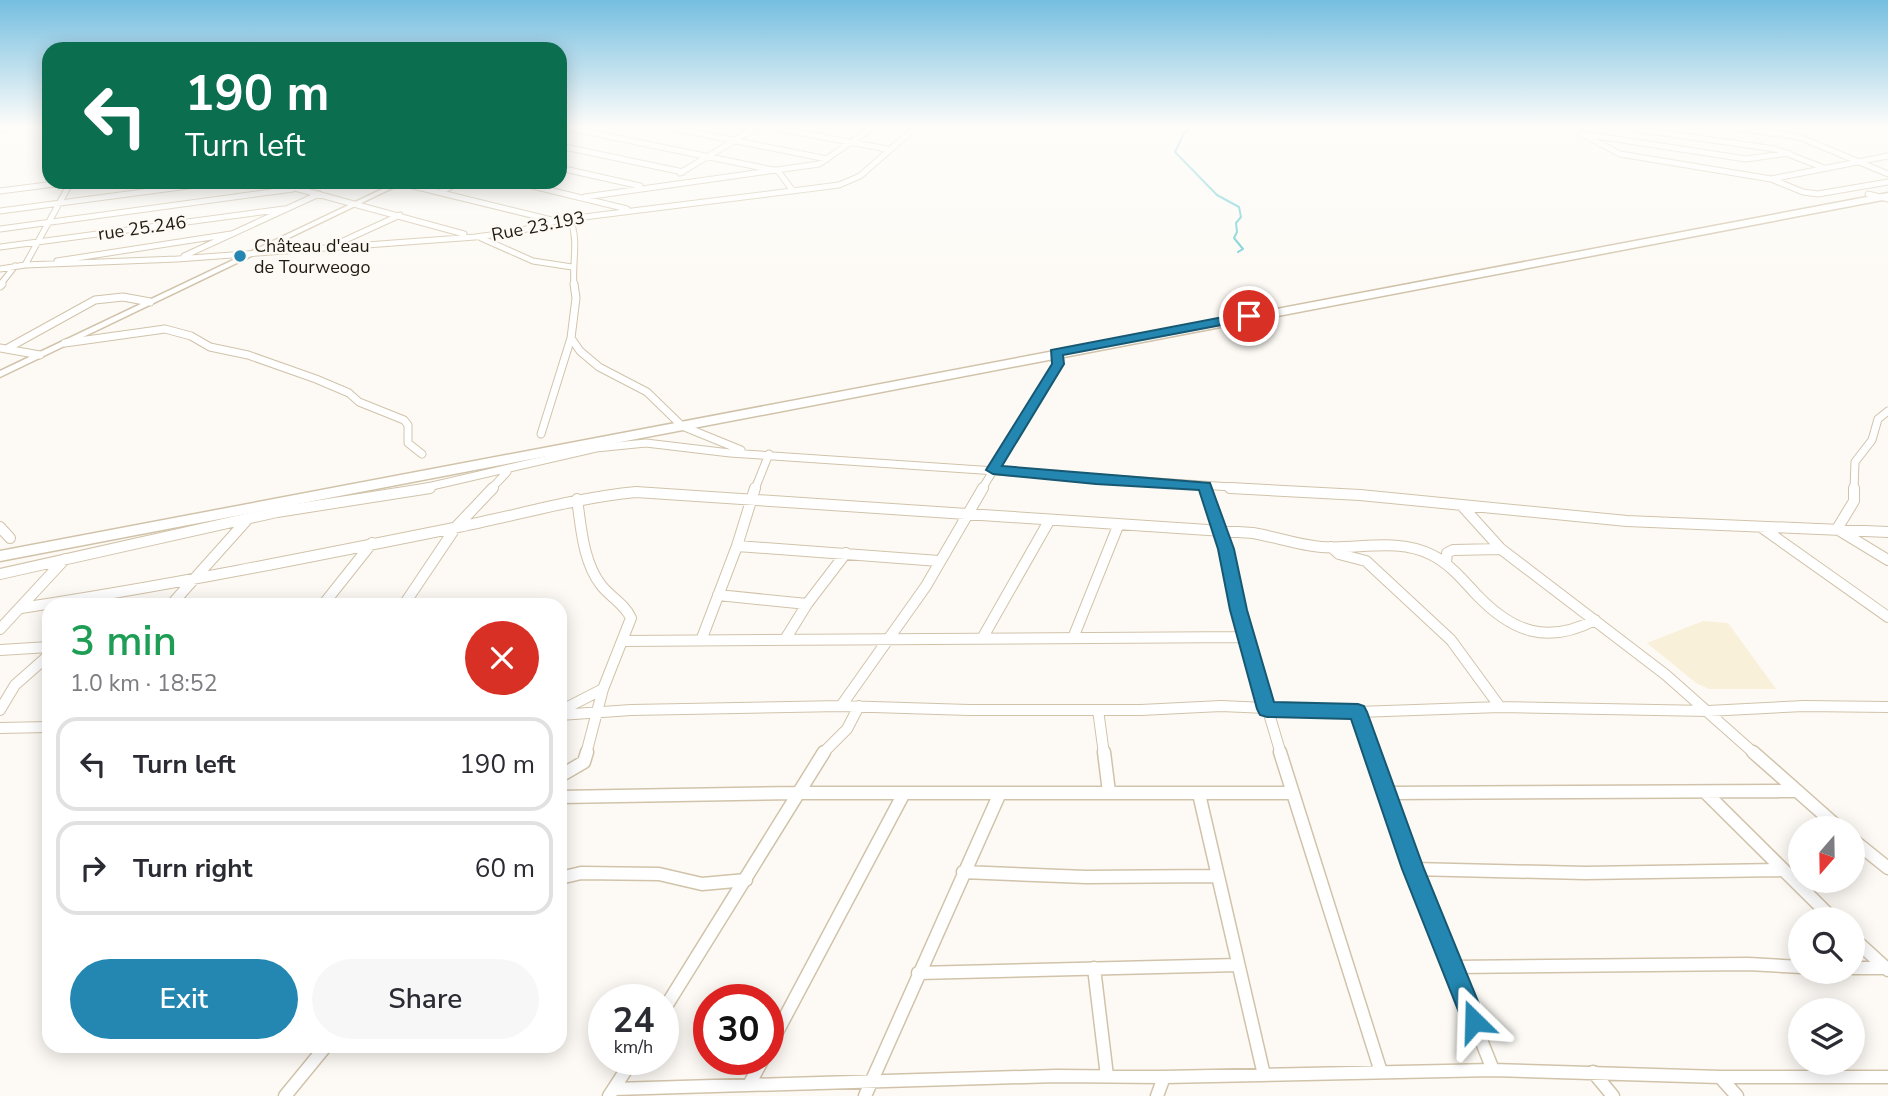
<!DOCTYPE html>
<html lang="en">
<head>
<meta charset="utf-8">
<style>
  body { margin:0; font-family:"Nunito Sans",sans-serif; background:#f7f7f7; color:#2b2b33; height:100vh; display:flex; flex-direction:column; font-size:26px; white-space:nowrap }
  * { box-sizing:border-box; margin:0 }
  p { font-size:23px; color:#7c7c81 }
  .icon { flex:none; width:38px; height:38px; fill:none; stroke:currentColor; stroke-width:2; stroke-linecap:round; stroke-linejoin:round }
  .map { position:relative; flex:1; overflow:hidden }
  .details { position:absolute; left:42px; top:598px; width:525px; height:455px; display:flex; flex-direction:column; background:#fff; border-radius:21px; box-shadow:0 4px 18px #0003 }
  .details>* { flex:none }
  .guide { position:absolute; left:42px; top:42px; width:525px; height:147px; border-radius:21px; box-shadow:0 4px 18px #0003; background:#0b6e4f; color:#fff; overflow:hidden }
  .needle { width:46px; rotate:200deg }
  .buttons { position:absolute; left:1788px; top:816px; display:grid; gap:14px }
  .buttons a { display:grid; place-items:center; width:77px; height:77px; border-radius:50%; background:#fff; box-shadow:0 4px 18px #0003; font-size:35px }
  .speed { position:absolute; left:588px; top:984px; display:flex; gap:14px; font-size:35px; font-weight:700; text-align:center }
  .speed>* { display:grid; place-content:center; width:91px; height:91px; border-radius:50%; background:#fff; box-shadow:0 4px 18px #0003; line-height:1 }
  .speed small { font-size:18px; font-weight:400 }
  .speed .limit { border:10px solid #d22; background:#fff; color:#111 }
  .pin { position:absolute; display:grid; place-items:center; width:60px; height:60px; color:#fff; margin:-30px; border:4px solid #fff; border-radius:50%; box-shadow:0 2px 7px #0007 }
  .me { position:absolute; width:77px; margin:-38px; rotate:338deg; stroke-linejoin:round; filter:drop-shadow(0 0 5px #0008) }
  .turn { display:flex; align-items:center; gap:24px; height:147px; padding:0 28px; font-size:32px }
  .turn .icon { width:91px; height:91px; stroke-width:2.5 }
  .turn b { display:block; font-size:49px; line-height:60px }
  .round { display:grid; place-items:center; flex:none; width:74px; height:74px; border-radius:37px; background:#f7f7f7 }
  .head { display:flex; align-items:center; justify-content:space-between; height:119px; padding:0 28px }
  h1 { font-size:42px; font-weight:600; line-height:52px; color:#1e9e55 }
  .primary-button { display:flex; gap:14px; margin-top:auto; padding:14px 28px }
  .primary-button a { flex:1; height:80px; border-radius:42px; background:#2387b1; color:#fff; font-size:28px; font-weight:600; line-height:80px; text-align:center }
  .primary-button a+a { background:#f7f7f7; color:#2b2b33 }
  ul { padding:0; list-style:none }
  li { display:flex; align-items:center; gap:21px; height:94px; margin:0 14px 10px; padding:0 14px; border:4px solid #e1e1e2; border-radius:21px }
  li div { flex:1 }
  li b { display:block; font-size:26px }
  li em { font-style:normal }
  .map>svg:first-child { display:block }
  .commercial { fill:#f9f0da }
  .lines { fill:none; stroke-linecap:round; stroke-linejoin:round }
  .stream { stroke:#6accd4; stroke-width:2 }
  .minor-far3-casing { stroke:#d1c3aa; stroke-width:7 }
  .minor-far2-casing { stroke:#d1c3aa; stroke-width:9 }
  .minor-far1-casing { stroke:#d1c3aa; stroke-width:12 }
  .minor-casing { stroke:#d1c3aa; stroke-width:15 }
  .tertiary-casing { stroke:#d1c3aa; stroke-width:3 }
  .primary-casing { stroke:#d1c3aa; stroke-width:3 }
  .minor-far3 { stroke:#fff; stroke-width:5 }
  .minor-far2 { stroke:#fff; stroke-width:7 }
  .minor-far1 { stroke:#fff; stroke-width:10 }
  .minor { stroke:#fff; stroke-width:12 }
  .tertiary { fill:#fff; fill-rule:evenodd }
  .primary { fill:#fff; fill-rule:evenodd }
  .route { fill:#2387b1; stroke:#175873; stroke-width:2 }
  .poi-dot { fill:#2387b1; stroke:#fdfaf5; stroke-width:2.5 }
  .labels { text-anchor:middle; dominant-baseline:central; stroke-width:5; stroke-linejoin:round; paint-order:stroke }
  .far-street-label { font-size:18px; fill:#211c12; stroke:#fdfaf5 }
  .far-poi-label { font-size:18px; fill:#211c12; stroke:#fdfaf5; text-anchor:start }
</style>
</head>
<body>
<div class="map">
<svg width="1888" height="1096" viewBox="0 0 1888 1096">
  <rect width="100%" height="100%" fill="#fdfaf5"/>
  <path class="commercial" d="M1703,621L1728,623L1776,689H1709L1696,683L1647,643Z"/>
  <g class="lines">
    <path class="stream" d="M1193,127L1184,133L1175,152L1217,195L1239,207L1241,217L1236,223L1237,232L1234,238L1243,249L1238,252"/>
    <defs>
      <path id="minor-far3" d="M667,127L827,159
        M770,127L887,149
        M1569,127L1620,154L1771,179L1803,192L1818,194L1888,182
        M1622,127L1775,149L1824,168
        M1733,127L1799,137L1888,174
        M568,128L778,171L793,191
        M0,129L18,127
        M1590,135L1746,159L1789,153
        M560,146L683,172
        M560,168L640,186
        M680,173L757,127
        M1771,179L1888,156
        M273,182L464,234
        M516,182L627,209
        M401,183L572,225C578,243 572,266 574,285
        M0,191L70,182
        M440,192L460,182
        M1868,194L1888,199
        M585,197L819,164L873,127
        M0,211L218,182
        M0,229L293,189
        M481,238L533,261L572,267
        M341,242L400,215
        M0,247L284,209
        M184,256L319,194
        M57,261L231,234
        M25,265L71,182
        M0,269L25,265L177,259L475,237L515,232L560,220L839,185L860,176L916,127
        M0,285L15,266"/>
      <path id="minor-far2" d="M574,284L576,298L571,338L580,351L599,367L647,392L682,426L741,450
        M0,286L2,284
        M65,343L165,329L191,336L210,347L248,355L316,379L349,393L359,402L404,420L408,425V443L422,454
        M0,348L40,355
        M8,348L95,300L123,297L150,302
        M541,434L571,338
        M1205,486L1206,489
        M419,489L596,448L646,443L730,453L1261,489
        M491,489L507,472
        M755,489L769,454
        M982,489L1058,364L1056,353
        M1854,489L1855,462L1872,440L1878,419L1888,411"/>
      <path id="minor-far1" d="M1206,488L1226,549L1238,610L1281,754
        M1230,488L1360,495L1627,521L1888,532
        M1854,488V501L1837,529L1888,560
        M577,499C581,527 583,562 601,585C610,597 624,603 631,618L603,689L586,754
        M1463,507L1501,549L1666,675L1755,754
        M0,527L10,538
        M1761,527L1888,617
        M737,546L939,561
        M1331,547L1339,554L1366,561L1451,640L1500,707
        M1446,562L1447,553L1453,550L1501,549
        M0,574L277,512L430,488
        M718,595L807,604
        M170,606L246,521
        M322,606L372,543
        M403,606L456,527L493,488
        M21,608C166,586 310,557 454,528C515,516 574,498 636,492L1253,533C1276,537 1298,545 1321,547C1358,550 1397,537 1432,555C1450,564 1463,580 1476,594C1512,632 1547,645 1595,620
        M0,629L65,559
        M983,637L1049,521
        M702,638L737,546L755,488
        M786,638L807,604L846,553
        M1073,638L1118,526
        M623,641L1246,637
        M0,650L49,647
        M841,706L926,586L983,488
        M0,710L15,685L49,655
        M1098,710L1104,754
        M560,711L603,689
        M1358,712L1373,754
        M560,715L631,710L841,706L969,710H1141L1221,706L1358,712L1500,707L1708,711L1804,706L1888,707
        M0,728L49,727
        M822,754L847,729L859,706"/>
      <path id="minor" d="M1104,752L1109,792
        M1280,752L1381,1072
        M1372,752L1413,869L1493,1070
        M1753,752L1839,828
        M560,776L584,762L587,752
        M1386,793L1794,791
        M1706,793L1833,919
        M1199,794L1264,1075
        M560,797L797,793H1293
        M1853,840L1888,868
        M1413,869L1585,873L1782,870
        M963,872L1086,877L1216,876
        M560,878L581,873L659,874L702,884L746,880
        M1853,938L1888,970
        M1452,967L1748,964L1801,967
        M1094,968L1107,1076
        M1853,968H1886
        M918,973L1238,965
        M663,1011L824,752
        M768,1049L903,795
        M1593,1072L1613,1096
        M1720,1077L1737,1096
        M750,1083L763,1059
        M614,1089L1056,1076L1164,1077L1493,1070L1720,1077H1888
        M285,1096L326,1046
        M609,1096L633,1059
        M865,1096L1000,793
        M1157,1096L1164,1077"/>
      <path id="tertiary" d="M397,182H405L0,377V371Z"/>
      <path id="primary" d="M1888,193V199L0,561V551Z"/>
    </defs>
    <use href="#minor-far3" class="minor-far3-casing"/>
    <use href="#minor-far2" class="minor-far2-casing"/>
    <use href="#minor-far1" class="minor-far1-casing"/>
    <use href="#minor" class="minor-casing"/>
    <use href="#tertiary" class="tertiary-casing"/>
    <use href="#primary" class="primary-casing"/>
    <use href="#minor-far3" class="minor-far3"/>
    <use href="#minor-far2" class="minor-far2"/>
    <use href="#minor-far1" class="minor-far1"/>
    <use href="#minor" class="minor"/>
    <use href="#tertiary" class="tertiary"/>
    <use href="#primary" class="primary"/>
  </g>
  <linearGradient id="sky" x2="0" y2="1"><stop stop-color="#75bee0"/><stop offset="0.45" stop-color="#fefdfa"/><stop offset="1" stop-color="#fefdfa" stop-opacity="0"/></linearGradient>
  <rect width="1888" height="281" fill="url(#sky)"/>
  <path class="route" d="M1249,312L1255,316L1253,319L1063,355L1064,364L1002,466L1210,483L1234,549L1247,610L1274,702L1358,704L1364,706L1367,712L1424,869L1486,1021L1483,1030L1474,1033L1466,1030L1402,869L1351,719L1267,717L1260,715L1257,709L1230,610L1218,549L1199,490L1096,484L993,474L986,470L1052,364L1051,350Z"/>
  <circle class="poi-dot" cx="240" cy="256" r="7"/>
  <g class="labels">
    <g class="far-street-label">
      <text transform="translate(538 226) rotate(-11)">Rue 23.193</text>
      <text transform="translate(142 228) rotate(-8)">rue 25.246</text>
    </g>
    <g class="far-poi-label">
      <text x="254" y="246">Château d'eau<tspan x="254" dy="21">de Tourweogo</tspan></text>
    </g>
  </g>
</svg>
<div class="buttons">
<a><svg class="needle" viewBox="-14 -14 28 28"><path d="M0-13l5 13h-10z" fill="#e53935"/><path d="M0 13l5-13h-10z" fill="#7c7c81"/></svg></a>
<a><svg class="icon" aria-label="search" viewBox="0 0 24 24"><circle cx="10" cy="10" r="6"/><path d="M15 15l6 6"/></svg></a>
<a><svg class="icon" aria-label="layers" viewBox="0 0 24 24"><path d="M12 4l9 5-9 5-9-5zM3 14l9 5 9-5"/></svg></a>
</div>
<div class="speed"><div>24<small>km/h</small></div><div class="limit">30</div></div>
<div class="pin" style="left:1249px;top:316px;background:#d93025"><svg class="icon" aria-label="arrive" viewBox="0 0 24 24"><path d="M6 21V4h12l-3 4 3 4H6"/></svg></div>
<svg class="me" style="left:1474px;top:1021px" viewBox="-20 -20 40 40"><path d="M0-17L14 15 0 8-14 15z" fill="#2387b1" stroke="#fff" stroke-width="4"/></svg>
<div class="guide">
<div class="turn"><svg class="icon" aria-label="left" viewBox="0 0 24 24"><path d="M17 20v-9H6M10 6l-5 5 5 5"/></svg><div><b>190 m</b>Turn left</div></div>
</div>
<section class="details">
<div class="head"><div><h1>3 min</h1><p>1.0 km · 18:52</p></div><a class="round" style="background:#d93025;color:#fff"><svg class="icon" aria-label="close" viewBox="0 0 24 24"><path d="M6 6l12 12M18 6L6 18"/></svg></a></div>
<ul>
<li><svg class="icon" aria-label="left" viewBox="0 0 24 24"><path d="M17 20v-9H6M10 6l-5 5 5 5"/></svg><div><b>Turn left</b></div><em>190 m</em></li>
<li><svg class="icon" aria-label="right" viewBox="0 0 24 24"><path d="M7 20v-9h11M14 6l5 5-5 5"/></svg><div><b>Turn right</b></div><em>60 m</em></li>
</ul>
<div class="primary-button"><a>Exit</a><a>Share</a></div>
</section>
</div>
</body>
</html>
